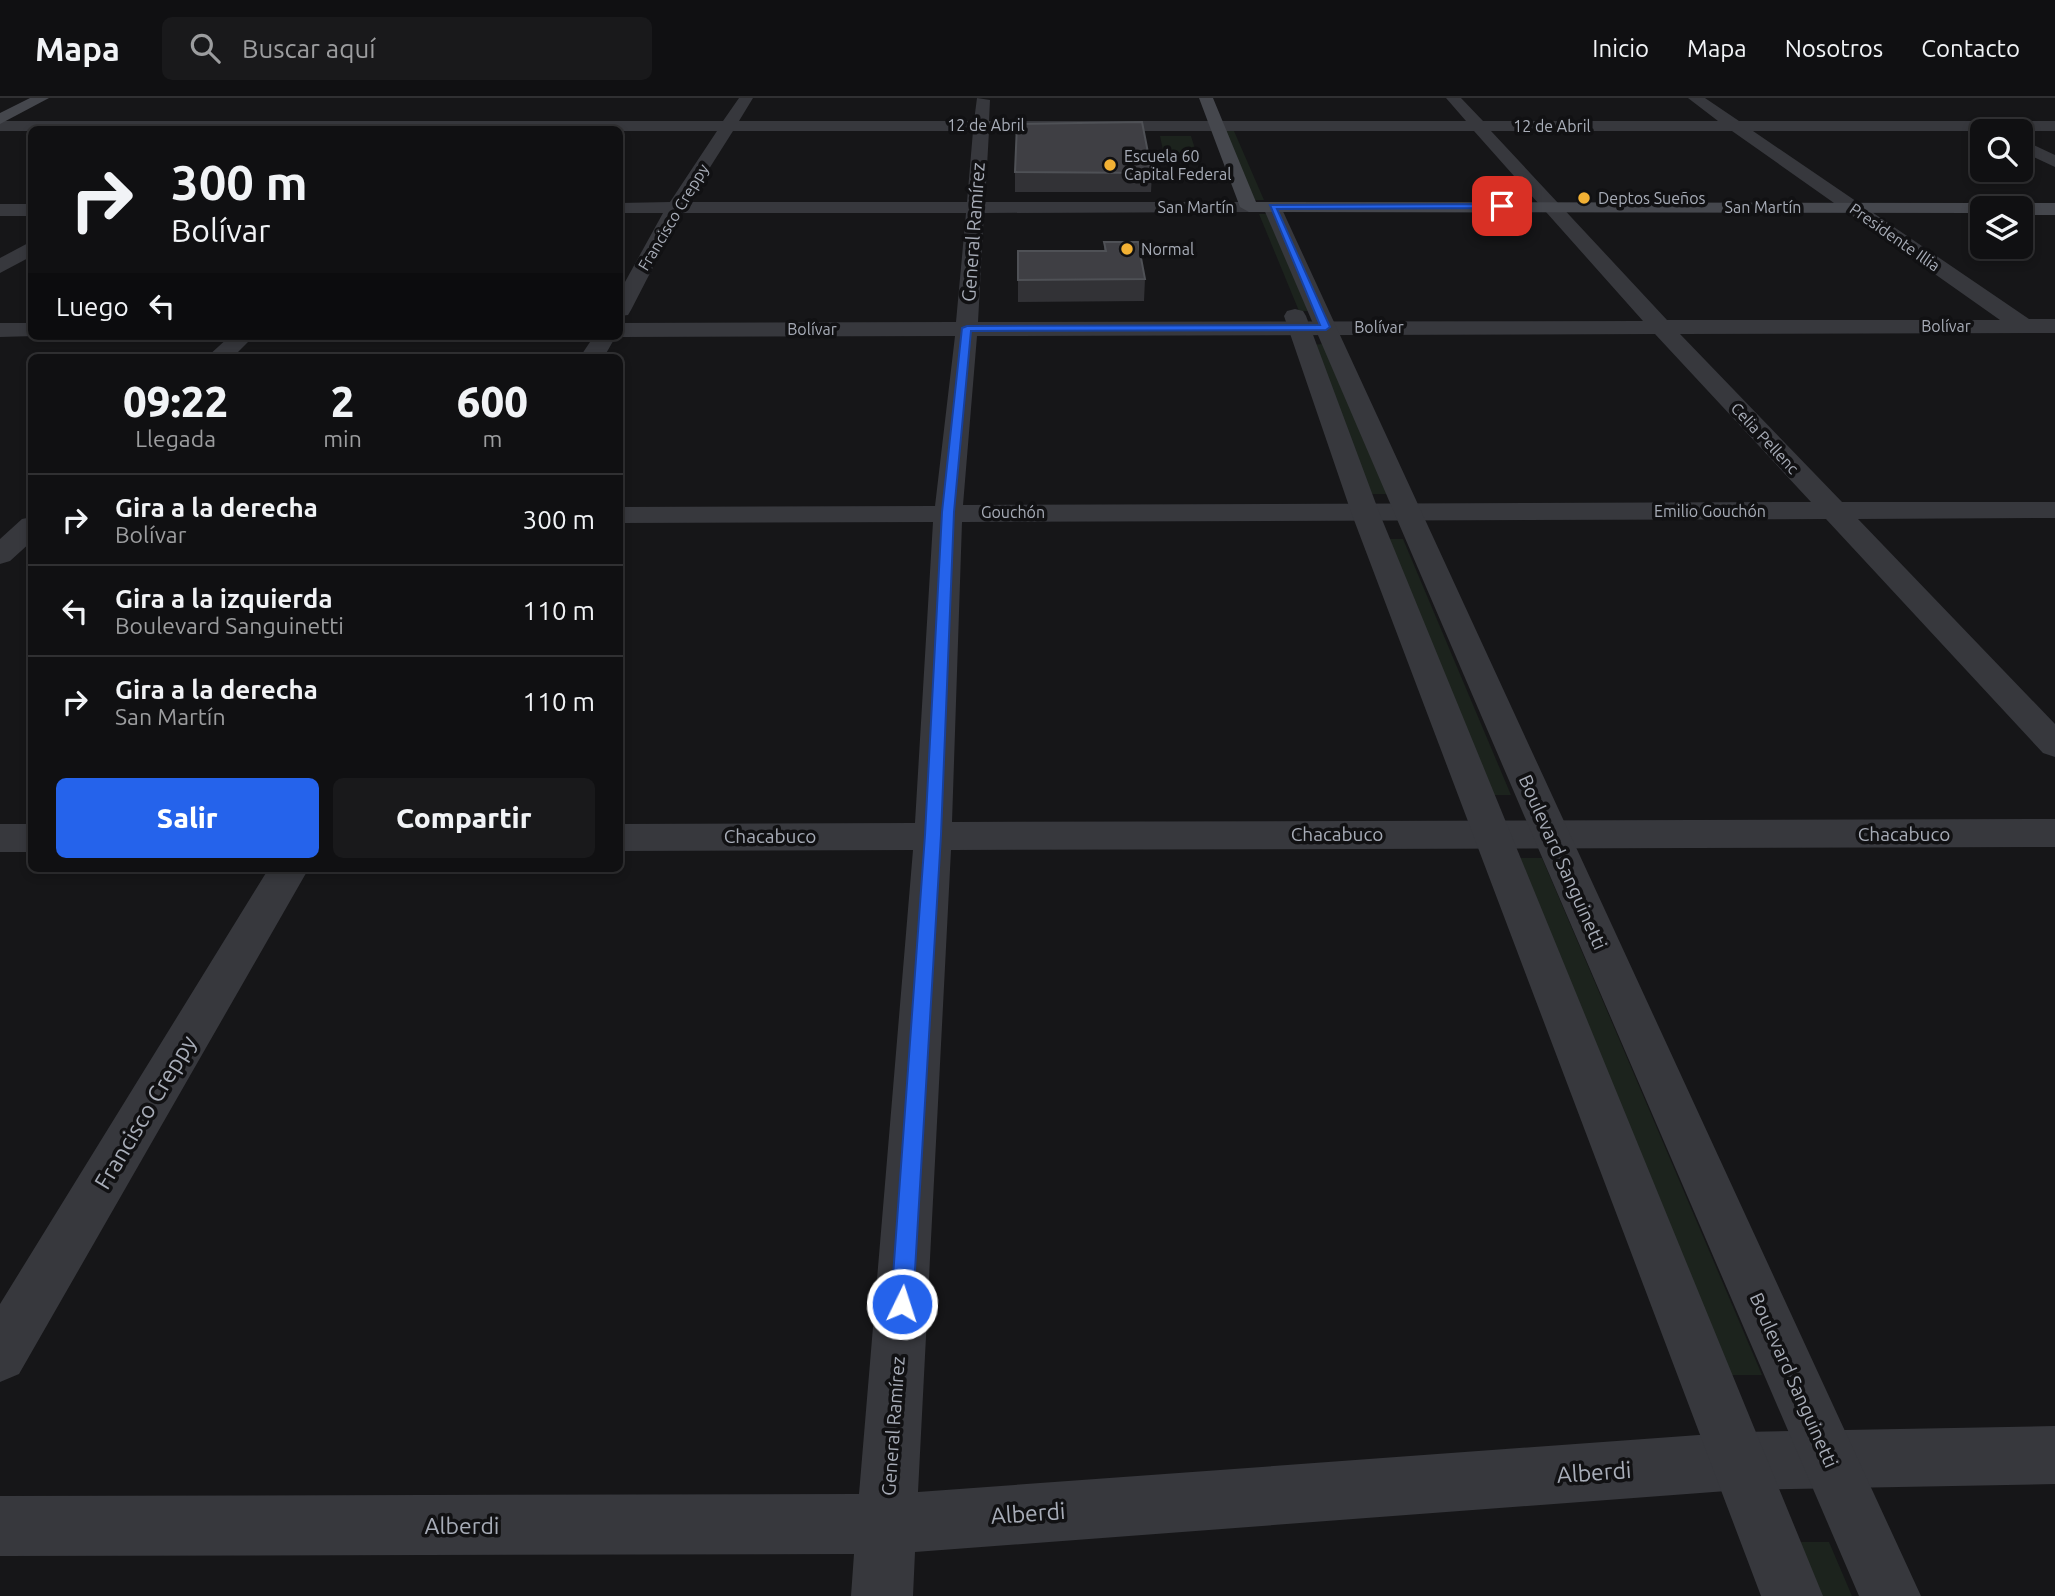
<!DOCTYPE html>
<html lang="es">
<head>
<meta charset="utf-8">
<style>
  body { margin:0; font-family:Ubuntu,sans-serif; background:#19191b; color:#f1f3f6; height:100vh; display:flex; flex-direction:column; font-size:26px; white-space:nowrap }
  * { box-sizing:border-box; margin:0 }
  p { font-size:23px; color:#9c9d9f }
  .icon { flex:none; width:38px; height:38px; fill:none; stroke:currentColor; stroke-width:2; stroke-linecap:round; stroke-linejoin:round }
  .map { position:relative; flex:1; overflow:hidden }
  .drawer { position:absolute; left:28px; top:256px; width:595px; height:518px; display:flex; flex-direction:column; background:#101012; border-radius:10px; box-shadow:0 4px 10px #0003,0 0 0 2px #303032 }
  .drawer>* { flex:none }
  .guide { position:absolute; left:28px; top:28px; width:595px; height:214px; border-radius:10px; box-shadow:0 4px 10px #0003,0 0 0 2px #303032; background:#101012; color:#f1f3f6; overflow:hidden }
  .fabs { position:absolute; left:1970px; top:21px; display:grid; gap:14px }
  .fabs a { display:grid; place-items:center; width:63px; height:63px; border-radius:10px; background:#101012; box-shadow:0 4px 10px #0003,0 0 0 2px #303032; font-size:35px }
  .pin { position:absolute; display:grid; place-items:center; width:60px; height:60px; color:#fff; margin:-30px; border-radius:14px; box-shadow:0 4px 10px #0006 }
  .me { position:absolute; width:77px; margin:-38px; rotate:4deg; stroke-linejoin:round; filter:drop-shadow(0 0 5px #0008) }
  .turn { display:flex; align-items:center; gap:24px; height:147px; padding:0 28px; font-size:32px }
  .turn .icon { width:91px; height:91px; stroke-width:2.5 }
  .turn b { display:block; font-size:49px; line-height:60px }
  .then { display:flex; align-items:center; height:66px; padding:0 28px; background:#0003; gap:14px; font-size:26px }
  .eta { display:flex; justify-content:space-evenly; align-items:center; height:119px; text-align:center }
  .eta b { font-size:42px; font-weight:800; line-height:49px }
  .primary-button { display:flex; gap:14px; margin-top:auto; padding:14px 28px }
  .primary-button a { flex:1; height:80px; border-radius:10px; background:#2563eb; color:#fff; font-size:28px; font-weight:800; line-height:80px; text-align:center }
  .primary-button a+a { background:#19191b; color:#f1f3f6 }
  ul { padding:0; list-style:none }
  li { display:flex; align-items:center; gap:21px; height:91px; padding:0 28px; border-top:2px solid #303032 }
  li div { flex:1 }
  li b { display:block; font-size:26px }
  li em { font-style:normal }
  header { display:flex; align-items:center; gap:42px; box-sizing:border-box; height:98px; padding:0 35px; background:#101012; border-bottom:2px solid #303032 }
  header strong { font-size:33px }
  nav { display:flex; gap:38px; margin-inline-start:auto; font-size:24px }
  .search { width:490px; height:63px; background:#19191b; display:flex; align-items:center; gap:18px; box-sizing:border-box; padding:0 24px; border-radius:10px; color:#9c9d9f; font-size:26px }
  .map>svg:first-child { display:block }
  .green { fill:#1c231d }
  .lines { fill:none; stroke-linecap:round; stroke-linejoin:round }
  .minor { fill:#37383d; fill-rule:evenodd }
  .tertiary { fill:#37383d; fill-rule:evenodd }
  .secondary { fill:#45474d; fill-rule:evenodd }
  .wall { fill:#323236 }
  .building { fill:#3f3f44; stroke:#4f5156; stroke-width:2 }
  .route { fill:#2563eb; stroke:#184099; stroke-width:2 }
  .poi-dot { fill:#f2b134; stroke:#111113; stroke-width:2.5 }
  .labels { text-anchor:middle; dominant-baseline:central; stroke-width:7; stroke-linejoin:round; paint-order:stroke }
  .far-street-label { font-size:16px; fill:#a8adb8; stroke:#111113 }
  .far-poi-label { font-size:16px; fill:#a8adb8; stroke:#111113; text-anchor:start }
  .street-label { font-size:19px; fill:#a8adb8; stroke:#111113 }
  .near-street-label { font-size:23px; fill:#a8adb8; stroke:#111113 }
</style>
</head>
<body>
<header>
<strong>Mapa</strong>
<div class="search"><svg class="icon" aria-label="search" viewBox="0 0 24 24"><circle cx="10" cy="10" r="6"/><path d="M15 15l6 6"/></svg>Buscar aquí</div>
<nav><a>Inicio</a><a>Mapa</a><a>Nosotros</a><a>Contacto</a></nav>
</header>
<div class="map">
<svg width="2055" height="1498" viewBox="0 0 2055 1498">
  <rect width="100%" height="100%" fill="#161618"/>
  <path class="green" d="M1225,33H1234L1264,102H1253Z
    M1160,38H1191L1197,57H1164Z
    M1259,116H1270L1312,213H1299Z
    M1323,246L1387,396H1371L1310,247Z
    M1386,441H1403L1511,697H1490Z
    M1519,760H1542L1762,1277H1730Z
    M1793,1444H1829L1852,1498H1815Z"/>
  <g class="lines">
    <path class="minor" d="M739,0H753L739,23H974L977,0L990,2L989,23H1466L1446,0H1461L1483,23H1718L1688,0H1705L1739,23H2055V33H1753L2029,221H2055V235L1680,236L1842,404H2055V420L1858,421L2055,626V659L2043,655L1826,421L962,424L952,724L2055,721V749L951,752L918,1394L1740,1334L2055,1328V1386L1740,1392L915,1454L913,1498H851L854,1456L0,1458V1398L859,1396L913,752L620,753V726L915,725L933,424L620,425V409L935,408L955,238L620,239L617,238L620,225L956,224L966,115H681L631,212L628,217L620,218V193L663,115H620V105L670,104L717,33H0V23H723ZM733,33H973L967,104H688ZM989,33H1474L1643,223L978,224L984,115L1249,114L1258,109L1249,104H985ZM1491,33H1732L2000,222H1667ZM1655,236L1811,404L963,407L977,238Z
      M2021,41L2055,57V69L2021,53Z
      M0,106H32V118H0Z
      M32,143V158L0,175V160Z
      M0,225H32V238H35L0,239Z
      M230,238H254L233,259H207Z
      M594,238H616L604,259H580Z
      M32,419V443L10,463L0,466V441L22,421Z
      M0,726H32V754H0Z
      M269,770H309L19,1276L0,1284V1206Z"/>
    <path class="tertiary" d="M1272,104L1281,109L1921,1498H1859L1263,109Z
      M1295,211L1303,213L1306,218L1379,414L1823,1498H1761L1351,414L1284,218L1287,213Z"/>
    <path class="secondary" d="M30,0H49L0,26V15Z
      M1199,0H1213L1256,104L1983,105L1992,110H1983V115L1249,114L1240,109Z
      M2021,105H2055V117H2021V110H2012Z"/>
  </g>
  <path class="wall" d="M1015,74L1152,75L1151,94H1015Z
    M1104,144L1145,181L1144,203L1018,204V153H1104Z"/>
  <path class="building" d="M1142,24L1152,75L1015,74L1017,26Z
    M1104,144H1138L1145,181L1018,182V153H1106Z"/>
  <path class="route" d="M1502,106L1505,110L1277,111L1330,229L1326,232L971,233L954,414L941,737L913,1206L909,1213L902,1216L894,1213L891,1206L925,737L942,414L962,230L967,228L1320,227L1270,107Z"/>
  <g class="poi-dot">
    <circle cx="1110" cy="67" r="7"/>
    <circle cx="1584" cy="100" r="7"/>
    <circle cx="1127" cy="151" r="7"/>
  </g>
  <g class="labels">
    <g class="far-street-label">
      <text x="986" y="27">12 de Abril</text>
      <text x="1552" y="28">12 de Abril</text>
      <text x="1196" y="109">San Martín</text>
      <text x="1763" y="109">San Martín</text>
      <text transform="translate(673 119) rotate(-59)">Francisco Creppy</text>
      <text transform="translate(1895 139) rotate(35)">Presidente Illia</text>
      <text x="1946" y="228">Bolívar</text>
      <text x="1379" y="229">Bolívar</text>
      <text x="812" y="231">Bolívar</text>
      <text transform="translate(1765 340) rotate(47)">Celia Pellenc</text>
      <text x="1710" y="413">Emilio Gouchón</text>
      <text x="1013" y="414">Gouchón</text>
    </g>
    <g class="far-poi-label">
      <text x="1124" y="58">Escuela 60<tspan x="1124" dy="18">Capital Federal</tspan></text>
      <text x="1598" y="100">Deptos Sueños</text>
      <text x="1141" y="151">Normal</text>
    </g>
    <g class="street-label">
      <text transform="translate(973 134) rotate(-86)">General Ramírez</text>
      <text x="1337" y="736">Chacabuco</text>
      <text x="1904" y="736">Chacabuco</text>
      <text x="770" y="738">Chacabuco</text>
      <text transform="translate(1563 764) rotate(66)">Boulevard Sanguinetti</text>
      <text transform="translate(1794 1282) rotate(66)">Boulevard Sanguinetti</text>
      <text transform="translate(893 1328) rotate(-86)">General Ramírez</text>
    </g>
    <g class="near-street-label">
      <text transform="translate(145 1014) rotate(-59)">Francisco Creppy</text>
      <text transform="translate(1594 1374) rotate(-4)">Alberdi</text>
      <text transform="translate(1028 1415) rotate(-4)">Alberdi</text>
      <text x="462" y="1427">Alberdi</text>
    </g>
  </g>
</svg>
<div class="fabs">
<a><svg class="icon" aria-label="search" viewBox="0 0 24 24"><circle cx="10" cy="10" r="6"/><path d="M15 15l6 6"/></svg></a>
<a><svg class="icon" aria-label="layers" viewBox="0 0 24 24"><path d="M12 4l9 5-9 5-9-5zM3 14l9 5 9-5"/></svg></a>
</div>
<div class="pin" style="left:1502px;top:108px;background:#d93025"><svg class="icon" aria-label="arrive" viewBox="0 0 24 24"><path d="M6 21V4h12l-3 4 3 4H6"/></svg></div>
<svg class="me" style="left:902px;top:1206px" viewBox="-20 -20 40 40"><circle r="17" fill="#2563eb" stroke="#fff" stroke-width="3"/><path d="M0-11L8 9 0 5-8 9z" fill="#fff"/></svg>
<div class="guide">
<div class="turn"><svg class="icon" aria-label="right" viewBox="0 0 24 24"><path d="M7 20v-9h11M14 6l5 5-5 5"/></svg><div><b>300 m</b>Bolívar</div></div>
<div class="then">Luego<svg class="icon" aria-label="left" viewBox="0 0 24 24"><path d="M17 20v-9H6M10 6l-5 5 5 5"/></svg></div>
</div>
<section class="drawer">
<div class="eta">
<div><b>09:22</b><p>Llegada</p></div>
<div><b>2</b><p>min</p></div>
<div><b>600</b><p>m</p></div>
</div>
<ul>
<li><svg class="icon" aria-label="right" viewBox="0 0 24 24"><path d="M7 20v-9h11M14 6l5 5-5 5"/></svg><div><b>Gira a la derecha</b><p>Bolívar</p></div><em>300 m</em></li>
<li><svg class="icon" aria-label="left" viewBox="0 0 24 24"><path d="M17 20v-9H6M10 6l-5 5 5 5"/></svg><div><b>Gira a la izquierda</b><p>Boulevard Sanguinetti</p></div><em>110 m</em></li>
<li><svg class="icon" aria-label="right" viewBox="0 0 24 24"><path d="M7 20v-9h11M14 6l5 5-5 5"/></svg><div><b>Gira a la derecha</b><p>San Martín</p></div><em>110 m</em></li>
</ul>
<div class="primary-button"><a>Salir</a><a>Compartir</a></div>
</section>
</div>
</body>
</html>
